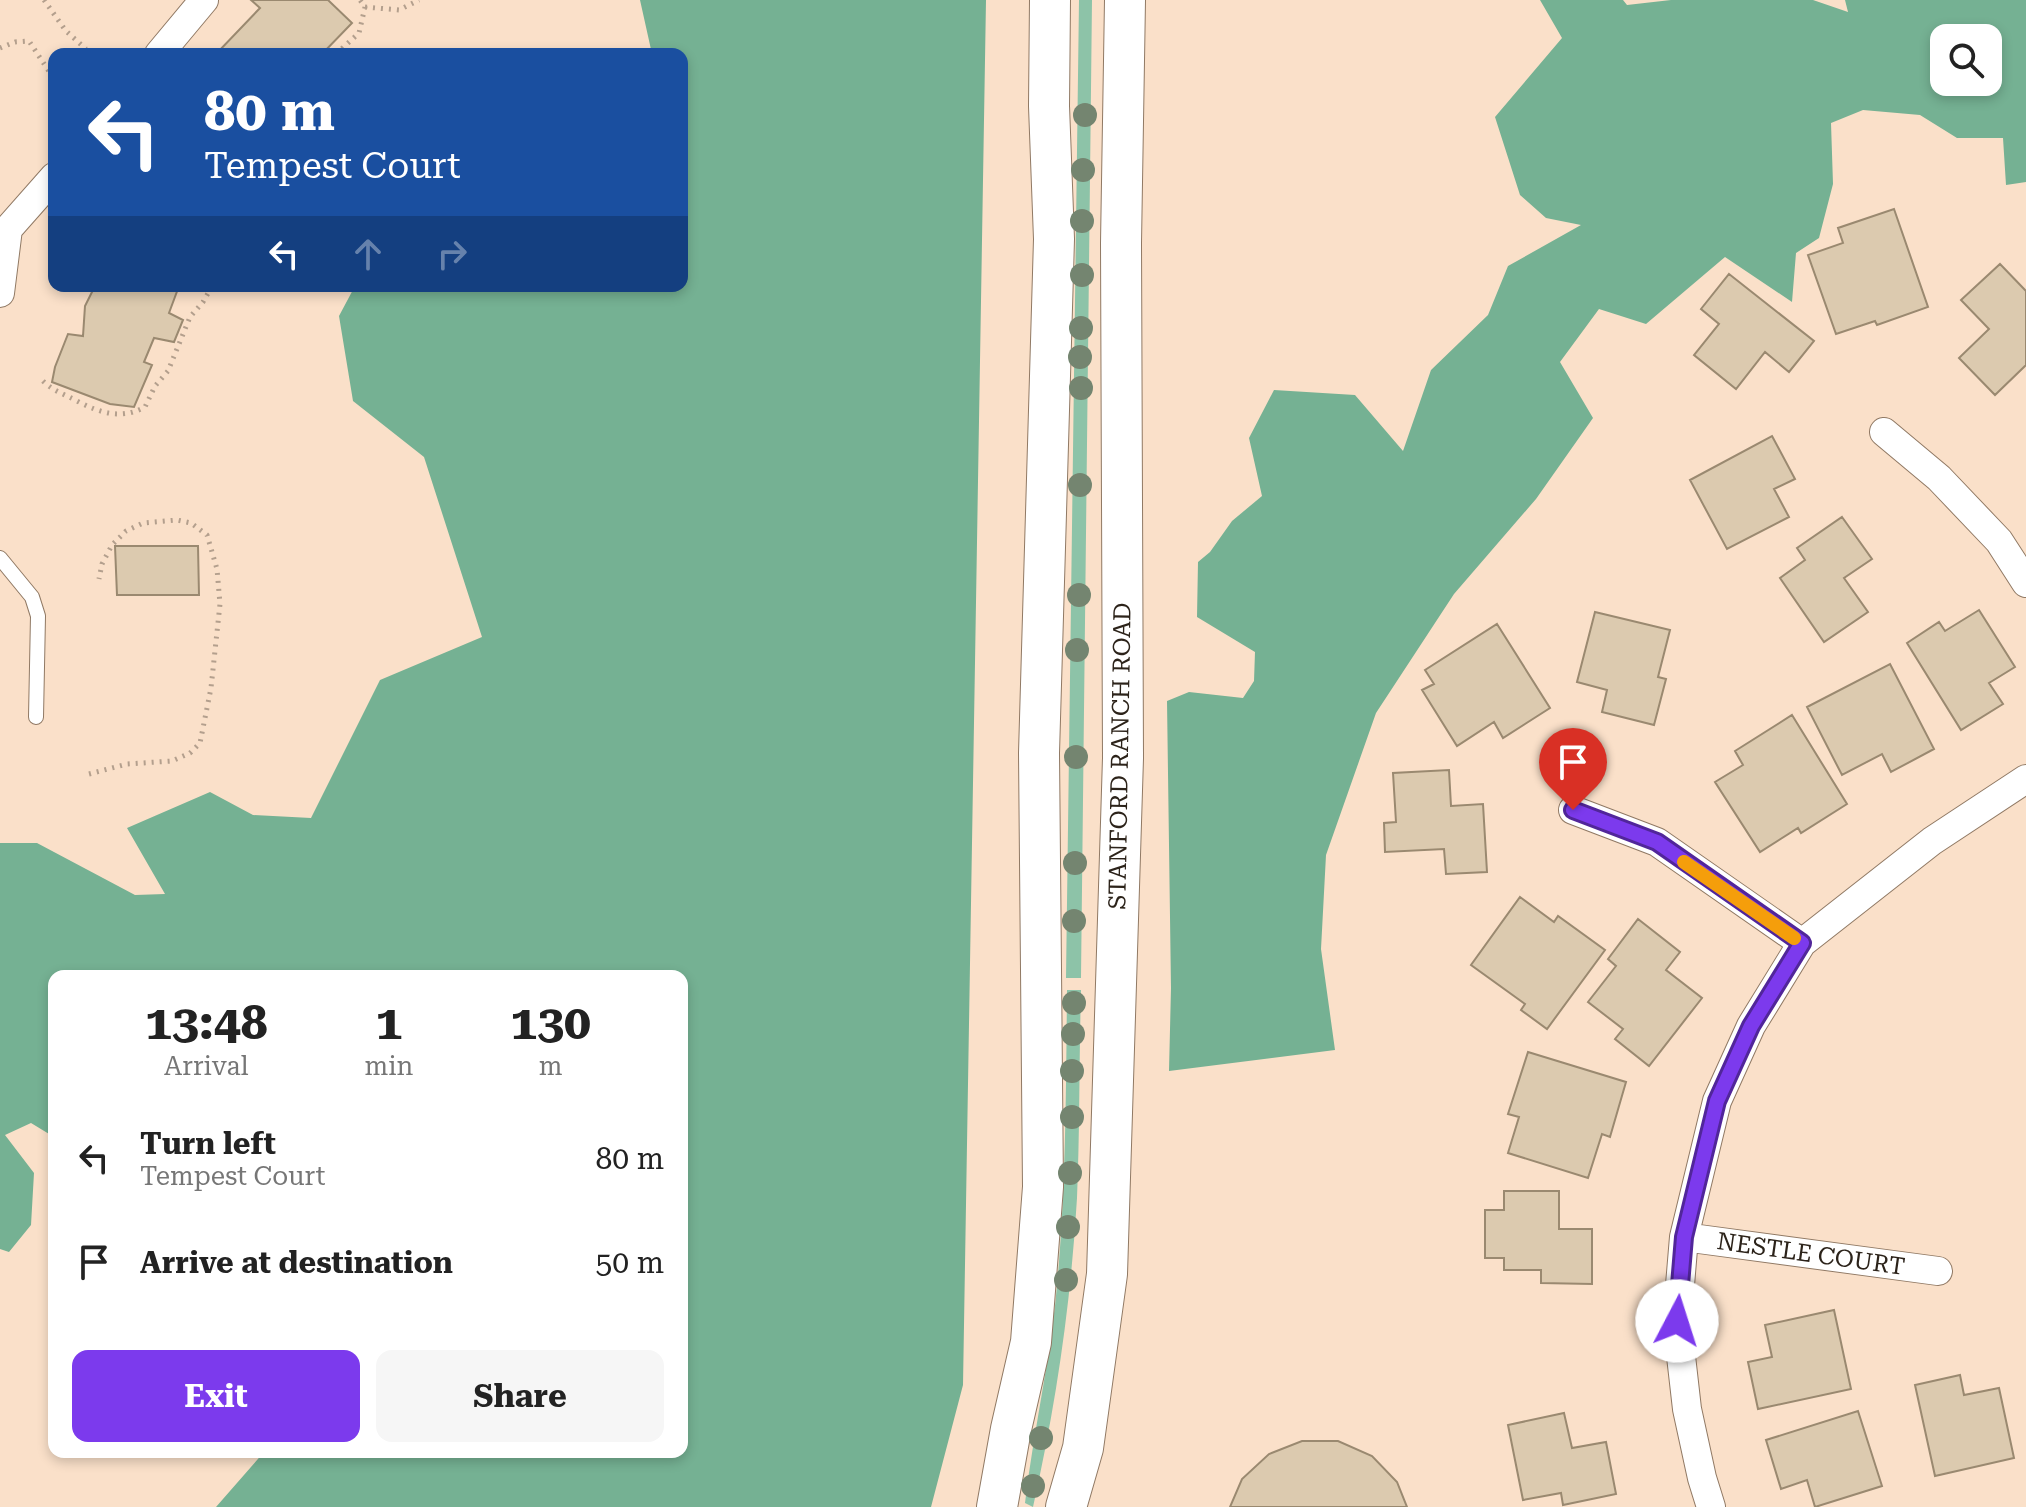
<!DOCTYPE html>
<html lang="en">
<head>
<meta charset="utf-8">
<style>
  body { margin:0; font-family:"Roboto Serif",serif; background:#f6f6f6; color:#222; height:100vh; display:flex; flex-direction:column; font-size:30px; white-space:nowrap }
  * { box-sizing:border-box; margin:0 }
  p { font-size:26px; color:#767676 }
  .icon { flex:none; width:44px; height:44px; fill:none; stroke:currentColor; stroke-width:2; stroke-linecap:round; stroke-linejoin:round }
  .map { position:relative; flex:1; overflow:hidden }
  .side { position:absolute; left:48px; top:970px; width:640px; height:488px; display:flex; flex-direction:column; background:#fff; border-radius:16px; box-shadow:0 4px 12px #0003 }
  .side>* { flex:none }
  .banner { position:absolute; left:48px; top:48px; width:640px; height:244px; border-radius:16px; box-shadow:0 4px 12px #0003; background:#1a4fa0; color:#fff; overflow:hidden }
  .fabs { position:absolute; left:1930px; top:24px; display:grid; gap:16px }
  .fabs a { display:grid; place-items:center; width:72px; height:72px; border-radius:16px; background:#fff; box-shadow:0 4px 12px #0003; font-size:40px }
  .pin { position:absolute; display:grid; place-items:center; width:68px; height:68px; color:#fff; margin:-82px -34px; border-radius:50% 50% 50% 0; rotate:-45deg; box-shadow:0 0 8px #0007 }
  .pin .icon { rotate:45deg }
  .me { position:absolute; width:88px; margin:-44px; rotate:5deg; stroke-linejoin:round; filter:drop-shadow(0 0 6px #0008) }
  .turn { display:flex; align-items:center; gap:28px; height:168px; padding:0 24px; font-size:36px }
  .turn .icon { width:104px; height:104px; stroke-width:2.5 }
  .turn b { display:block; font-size:56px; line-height:68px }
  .lanes { display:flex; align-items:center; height:76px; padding:0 24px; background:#0003; justify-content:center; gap:40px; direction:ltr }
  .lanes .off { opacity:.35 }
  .eta { display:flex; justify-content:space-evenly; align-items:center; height:136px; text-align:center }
  .eta b { font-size:48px; font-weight:700; line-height:56px }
  .action { display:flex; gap:16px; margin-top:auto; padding:16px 24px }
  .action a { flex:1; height:92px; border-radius:16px; background:#7c3aed; color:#fff; font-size:32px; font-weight:700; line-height:92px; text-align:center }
  .action a+a { background:#f6f6f6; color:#222 }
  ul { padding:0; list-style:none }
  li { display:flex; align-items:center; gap:24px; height:104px; padding:0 24px }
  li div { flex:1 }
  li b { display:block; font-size:30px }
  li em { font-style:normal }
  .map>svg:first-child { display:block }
  .green { fill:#8dc3a8 }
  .forest { fill:#75b193; fill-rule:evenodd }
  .building { fill:#dccaaf; stroke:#9a8970; stroke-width:2 }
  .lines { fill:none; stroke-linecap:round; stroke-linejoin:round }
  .lane-casing { stroke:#907964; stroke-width:16 }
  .street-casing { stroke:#907964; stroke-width:30 }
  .secondary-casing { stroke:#907964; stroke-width:42 }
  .path { stroke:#b39f8d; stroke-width:5; stroke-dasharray:2 6; stroke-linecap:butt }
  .lane { stroke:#fff; stroke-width:14 }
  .street { stroke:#fff; stroke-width:28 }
  .secondary { stroke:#fff; stroke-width:40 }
  .tree { fill:#748570 }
  .route-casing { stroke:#51269a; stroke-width:20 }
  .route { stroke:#7c3aed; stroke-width:14 }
  .slow { stroke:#f59e0b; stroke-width:14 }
  .labels { text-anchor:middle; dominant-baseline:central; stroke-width:6; stroke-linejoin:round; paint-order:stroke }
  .street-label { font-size:24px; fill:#2c231a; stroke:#fff }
</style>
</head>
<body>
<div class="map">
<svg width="2026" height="1507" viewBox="0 0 2026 1507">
  <rect width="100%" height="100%" fill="#fae0c9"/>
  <path class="green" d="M1079,0H1092L1081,978H1066Z
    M1067,990H1081C1079,1059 1080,1129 1077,1198C1071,1302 1056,1405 1033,1507L1025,1503C1034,1427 1052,1352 1058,1275C1066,1180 1066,1085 1067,990Z"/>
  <path class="forest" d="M640,0H986L963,1385L931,1507H216L264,1452H682V976H54V1137L31,1123L5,1135L34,1173L31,1225L9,1252L0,1249V843H37L135,895L165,894L127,828L210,792L253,815L311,818L380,680L482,637L424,457L353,401L339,316L355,286H682V54H652Z
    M1540,0H1623L1627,5L1671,0H1813L1848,12L1845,0H2026V182L2006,185L2003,138H1957L1920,115L1863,110L1831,123L1833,184L1819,238L1796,253L1792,302L1725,257L1646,324L1599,309L1560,362L1593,418L1536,499L1454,594L1376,713L1326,855L1321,949L1335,1050L1169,1071L1171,988L1167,701L1189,692L1243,698L1254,681L1255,652L1197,617L1198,562L1210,552L1232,521L1262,496L1249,438L1274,390L1355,395L1403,451L1431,370L1488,315L1508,266L1581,225L1546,218L1520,195L1495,117L1562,38ZM1944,38H1988V82H1944Z"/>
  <path class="building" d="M251,0H328L352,23L322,54H216L260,8Z
    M1894,209L1928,307L1877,325L1875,321L1836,334L1808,255L1843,243L1838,228Z
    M2000,264L2026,291V365L1995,395L1959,358L1989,329L1961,300Z
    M1729,274L1814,341L1789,372L1765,352L1736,389L1694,355L1719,324L1701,309Z
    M95,286H179L169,313L183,320L174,342L154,338L144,362L152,365L134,407L110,404L52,382L55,367L68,334L83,336L85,306Z
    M1772,436L1795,479L1774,489L1789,517L1727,549L1690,480Z
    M1842,517L1872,559L1844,578L1868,612L1824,642L1780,578L1805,560L1797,548Z
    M115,546H198L199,595H117Z
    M1979,610L2015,667L1989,683L2003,704L1961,730L1907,643L1939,622L1945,631Z
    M1595,612L1670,630L1658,677L1666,679L1654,725L1602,712L1607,690L1577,682Z
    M1497,624L1550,708L1503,738L1494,722L1457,746L1422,690L1434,684L1425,670Z
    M1890,664L1934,749L1891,772L1882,754L1842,775L1807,707Z
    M1792,715L1847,804L1801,833L1798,828L1760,852L1715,782L1743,765L1735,751Z
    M1449,770L1451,806L1483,804L1487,872L1446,874L1444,849L1385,852L1384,823L1396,822L1393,773Z
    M1520,897L1554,922L1558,916L1605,950L1547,1029L1521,1010L1525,1004L1471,965Z
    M1638,919L1680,952L1666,970L1702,998L1649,1066L1615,1039L1623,1029L1588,1002L1616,966L1608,959Z
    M1528,1052L1626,1082L1610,1137L1602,1134L1588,1178L1508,1153L1519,1117L1508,1114Z
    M1504,1191H1559V1229H1592V1284L1541,1283V1270H1504V1258H1485V1210H1504Z
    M1834,1310L1851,1389L1758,1409L1748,1362L1772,1357L1765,1325Z
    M1960,1375L1964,1395L1999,1388L2014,1458L1935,1476L1915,1385Z
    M1858,1411L1882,1486L1815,1507L1807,1480L1781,1489L1766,1440Z
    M1564,1413L1572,1448L1606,1442L1616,1494L1563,1505L1561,1493L1523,1500L1508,1425Z
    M1302,1441H1338L1372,1456L1397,1482L1407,1507H1230L1242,1479L1269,1454Z"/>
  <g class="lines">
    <defs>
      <path id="lane" d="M0,558L32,597L38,616L36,717"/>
      <path id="street" d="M159,54L204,0
        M0,293L8,229L54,177
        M1884,432L1939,478L1999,541L2026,583
        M1573,810L1657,842L1802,943
        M1684,1237L1938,1271
        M1711,1507L1702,1478L1687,1409L1677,1321L1684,1237L1717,1101L1751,1026L1802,943L1932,841L2026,779"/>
      <path id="secondary" d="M997,1507L1011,1429L1031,1342L1043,1187L1039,753L1054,239L1049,106L1050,0
        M1066,1507L1083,1448L1107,1274L1123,758L1121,243L1125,0"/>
    </defs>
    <use href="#lane" class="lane-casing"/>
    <use href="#street" class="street-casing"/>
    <use href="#secondary" class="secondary-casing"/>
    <path class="path" d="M44,0L66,31L86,49
      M365,7L399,10L419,0
      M0,48L15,42L29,41L54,79
      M336,54L359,33L365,7L360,0
      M43,381C53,391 64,394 77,401C100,413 121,420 145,407L155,386L168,371L190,317L203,302L212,286
      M89,774L127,764L172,761L190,753L200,743L211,688L220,604L217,569L207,535L191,523L177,520L143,523L126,531L112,545L102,564L99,579"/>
    <use href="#lane" class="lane"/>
    <use href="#street" class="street"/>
    <use href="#secondary" class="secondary"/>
  </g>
  <g class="tree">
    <circle cx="1085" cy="115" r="12"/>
    <circle cx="1083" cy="170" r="12"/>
    <circle cx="1082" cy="221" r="12"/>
    <circle cx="1082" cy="275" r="12"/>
    <circle cx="1081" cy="328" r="12"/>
    <circle cx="1080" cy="357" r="12"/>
    <circle cx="1081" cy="388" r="12"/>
    <circle cx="1080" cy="485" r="12"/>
    <circle cx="1079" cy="595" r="12"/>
    <circle cx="1077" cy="650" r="12"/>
    <circle cx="1076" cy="757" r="12"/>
    <circle cx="1075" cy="863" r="12"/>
    <circle cx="1074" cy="921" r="12"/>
    <circle cx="1074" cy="1003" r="12"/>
    <circle cx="1073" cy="1034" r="12"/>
    <circle cx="1072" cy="1071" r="12"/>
    <circle cx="1072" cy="1117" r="12"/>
    <circle cx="1070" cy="1173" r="12"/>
    <circle cx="1068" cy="1227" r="12"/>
    <circle cx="1066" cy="1280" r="12"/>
    <circle cx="1041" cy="1438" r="12"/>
    <circle cx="1033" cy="1486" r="12"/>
  </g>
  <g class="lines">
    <defs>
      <path id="route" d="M1573,810L1657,842L1802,943L1751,1026L1717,1101L1684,1237L1677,1321"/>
    </defs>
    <use href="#route" class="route-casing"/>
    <use href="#route" class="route"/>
    <path class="slow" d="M1684,862L1794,938"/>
  </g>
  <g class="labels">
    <g class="street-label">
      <text transform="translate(1120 756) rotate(-89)">STANFORD RANCH ROAD</text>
      <text transform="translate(1811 1254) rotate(8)">NESTLE COURT</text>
    </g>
  </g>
</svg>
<div class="fabs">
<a><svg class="icon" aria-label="search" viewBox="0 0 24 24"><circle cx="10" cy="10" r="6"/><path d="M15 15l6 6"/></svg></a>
</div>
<div class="pin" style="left:1573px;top:810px;background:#d93025"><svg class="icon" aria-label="arrive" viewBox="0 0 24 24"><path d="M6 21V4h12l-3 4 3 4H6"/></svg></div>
<svg class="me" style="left:1677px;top:1321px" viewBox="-20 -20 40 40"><circle r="19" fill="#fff"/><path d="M0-13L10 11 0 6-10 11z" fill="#7c3aed"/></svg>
<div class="banner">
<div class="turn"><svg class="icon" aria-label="left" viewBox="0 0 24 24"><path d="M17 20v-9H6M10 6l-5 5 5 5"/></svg><div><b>80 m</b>Tempest Court</div></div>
<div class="lanes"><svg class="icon" aria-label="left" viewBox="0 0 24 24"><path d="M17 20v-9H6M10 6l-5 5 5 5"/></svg><svg class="icon off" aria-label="ahead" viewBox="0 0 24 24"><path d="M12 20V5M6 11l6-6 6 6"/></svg><svg class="icon off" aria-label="right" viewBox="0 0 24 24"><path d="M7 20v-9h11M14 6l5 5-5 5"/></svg></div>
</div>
<section class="side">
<div class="eta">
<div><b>13:48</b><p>Arrival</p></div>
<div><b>1</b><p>min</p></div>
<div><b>130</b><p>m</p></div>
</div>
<ul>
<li><svg class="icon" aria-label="left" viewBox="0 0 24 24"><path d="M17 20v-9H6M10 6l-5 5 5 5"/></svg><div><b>Turn left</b><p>Tempest Court</p></div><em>80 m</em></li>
<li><svg class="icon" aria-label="arrive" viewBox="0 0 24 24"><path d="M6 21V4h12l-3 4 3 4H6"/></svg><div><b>Arrive at destination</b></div><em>50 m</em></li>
</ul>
<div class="action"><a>Exit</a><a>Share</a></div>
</section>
</div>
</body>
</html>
